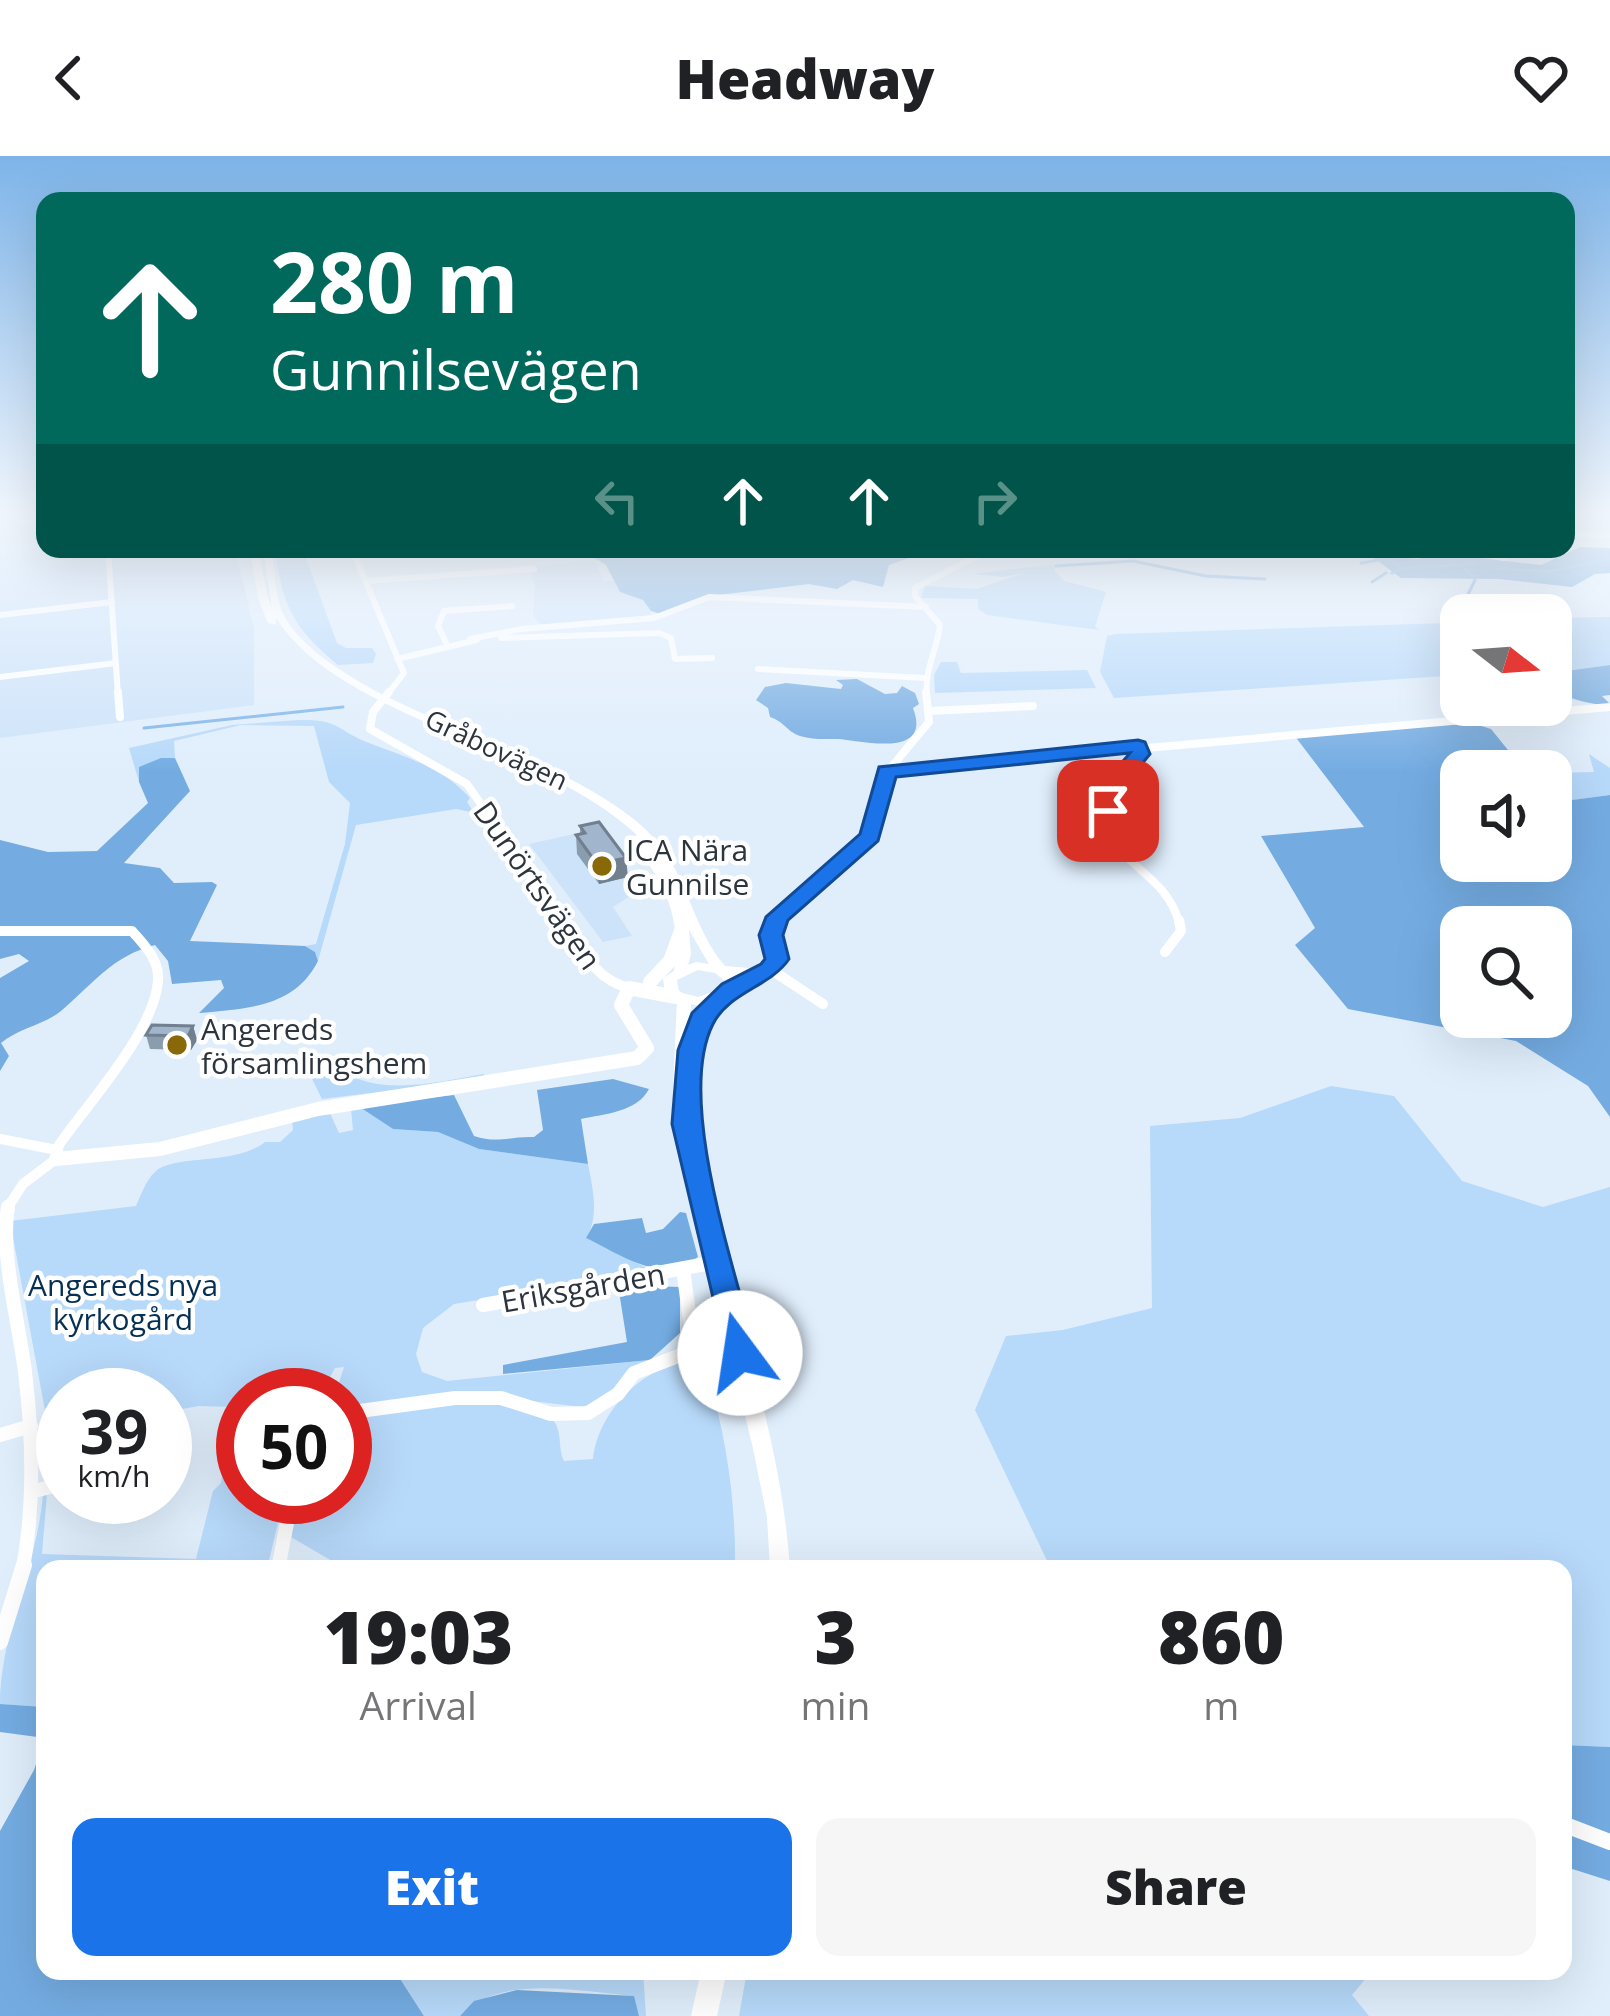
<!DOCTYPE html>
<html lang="en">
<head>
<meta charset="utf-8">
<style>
  body { margin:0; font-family:"Open Sans",sans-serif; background:#f6f6f6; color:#202124; height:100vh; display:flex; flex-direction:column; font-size:45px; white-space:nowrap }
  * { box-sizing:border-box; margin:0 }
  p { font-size:39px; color:#757577 }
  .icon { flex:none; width:66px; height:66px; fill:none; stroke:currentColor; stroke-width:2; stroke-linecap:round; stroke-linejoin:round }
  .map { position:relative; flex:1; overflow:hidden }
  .drawer { position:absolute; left:36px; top:1404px; width:1536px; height:420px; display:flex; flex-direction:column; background:#fff; border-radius:24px; box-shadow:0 12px 48px #0002 }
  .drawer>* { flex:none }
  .top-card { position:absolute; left:36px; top:36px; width:1539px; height:366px; border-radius:24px; box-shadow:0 12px 48px #0002; background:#00695c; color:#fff; overflow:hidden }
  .needle { width:78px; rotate:107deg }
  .controls { position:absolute; left:1440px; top:438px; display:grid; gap:24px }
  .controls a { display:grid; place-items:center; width:132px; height:132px; border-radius:24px; background:#fff; box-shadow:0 12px 48px #0002; font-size:60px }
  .speed { position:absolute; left:36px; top:1212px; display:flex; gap:24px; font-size:60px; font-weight:700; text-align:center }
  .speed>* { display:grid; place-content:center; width:156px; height:156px; border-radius:50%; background:#fff; box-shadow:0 12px 48px #0002; line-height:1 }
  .speed small { font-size:30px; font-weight:400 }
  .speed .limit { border:18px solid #d22; background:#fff; color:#111 }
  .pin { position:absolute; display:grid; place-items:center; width:102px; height:102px; color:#fff; margin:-51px; border-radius:24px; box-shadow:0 6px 18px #0006 }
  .me { position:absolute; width:132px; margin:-66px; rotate:346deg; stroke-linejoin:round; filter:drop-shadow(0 0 9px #0008) }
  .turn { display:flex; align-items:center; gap:42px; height:252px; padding:0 36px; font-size:54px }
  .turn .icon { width:156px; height:156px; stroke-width:2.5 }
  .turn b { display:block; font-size:84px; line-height:102px }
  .lanes { display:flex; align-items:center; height:114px; padding:0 36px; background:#0003; justify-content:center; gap:60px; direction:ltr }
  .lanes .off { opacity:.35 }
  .eta { display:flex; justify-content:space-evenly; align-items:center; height:204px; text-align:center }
  .eta b { font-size:72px; font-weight:800; line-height:84px }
  .button { display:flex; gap:24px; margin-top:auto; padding:24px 36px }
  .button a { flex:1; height:138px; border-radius:24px; background:#1a73e8; color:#fff; font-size:48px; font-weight:800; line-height:138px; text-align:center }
  .button a+a { background:#f6f6f6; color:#202124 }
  header { display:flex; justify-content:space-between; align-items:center; height:156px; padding:0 36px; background:#fff; font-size:54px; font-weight:800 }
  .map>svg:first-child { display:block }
  .built { fill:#cde3fa }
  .green { fill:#b7d9fa }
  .forest { fill:#74ace2; fill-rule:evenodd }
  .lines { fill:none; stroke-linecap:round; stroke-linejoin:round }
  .stream { stroke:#7cb5eb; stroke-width:3 }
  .minor-far4 { stroke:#fff; stroke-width:6 }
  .minor-far3 { stroke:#fff; stroke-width:8 }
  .minor-far2 { stroke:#fff; stroke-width:10 }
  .minor-far1 { stroke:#fff; stroke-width:14 }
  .minor { stroke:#fff; stroke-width:16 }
  .tertiary { stroke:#fff; stroke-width:14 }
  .secondary { fill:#fff; fill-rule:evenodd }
  .wall { fill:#8a9daf }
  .shaded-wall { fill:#717f8f }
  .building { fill:#a1b6cc; stroke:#717f8f; stroke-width:3 }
  .route { fill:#1a73e8; stroke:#114b97; stroke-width:3 }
  .poi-dot { fill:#896907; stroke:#fff; stroke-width:4.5 }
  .labels { text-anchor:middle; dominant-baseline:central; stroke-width:9; stroke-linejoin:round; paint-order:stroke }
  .far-street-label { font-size:27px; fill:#2c343d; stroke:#fff }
  .poi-label { font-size:30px; fill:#2c343d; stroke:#fff; text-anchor:start }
  .street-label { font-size:30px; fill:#2c343d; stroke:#fff }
  .park-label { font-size:30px; fill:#053053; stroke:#fff }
</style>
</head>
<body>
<header><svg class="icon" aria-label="back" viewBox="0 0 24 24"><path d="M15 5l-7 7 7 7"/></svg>Headway<svg class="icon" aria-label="heart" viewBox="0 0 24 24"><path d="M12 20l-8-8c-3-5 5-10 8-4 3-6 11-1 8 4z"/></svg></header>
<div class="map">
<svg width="1610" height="1860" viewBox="0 0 1610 1860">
  <rect width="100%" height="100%" fill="#e0eefc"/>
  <path class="built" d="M0,355H45V393H235L254,473V549L0,582Z
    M585,405L595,406L604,425H614L620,436L643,444L651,455L649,461L546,473L533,460L535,429L529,411Z
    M592,674L636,731L637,736L613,751L632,780L603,786L529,688Z"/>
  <path class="green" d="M275,393H344L306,402L337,487L346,492H372L376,498L373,507L338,509C293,471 283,452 275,393Z
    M1048,409L1056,410L1054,414L1064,425L1106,436L1095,471L1099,474L987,459L978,453V443L921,442L925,430L976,433L1028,416L1003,421L973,418Z
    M1610,461V509L1551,517V462Z
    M1446,467L1455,469L1460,519L1114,542L1100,516L1107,480L1116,478Z
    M941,506H957L961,517L1087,514L1096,532L935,537L934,519Z
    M298,564C340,563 336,574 369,587C407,602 441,610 470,642L467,646L479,664L471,656L456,653L356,669L318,805L315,796L305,790L316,788L345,688L350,647L329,626L314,570L241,569L174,585L175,602L139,611V626L129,592L232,569Z
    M1589,598L1610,612V639L1573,644L1568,654L1551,632V617L1594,616Z
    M340,911C373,943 443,925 484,918L483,923L322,943L312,923Z
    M1331,930L1394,940L1462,1025L1543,1051L1610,1031V1591L1563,1589V1413H1051L975,1254L1006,1180L1063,1174L1152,1152L1150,970L1240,962Z
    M358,950L393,973L438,976L479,993L588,1008C593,1034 599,1058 587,1082L655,1116L454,1148L423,1172L416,1198L422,1216L447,1225L650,1204L595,1249L581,1251L532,1245L345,1253V1239H335L344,1211L335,1212L320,1239H243V1341H284L267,1413H45V1551L0,1548C0,1477 37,1411 43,1338H47L42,1398L196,1403L213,1335L221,1327L233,1251L199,1250L165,1256V1239H63V1269L48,1271L10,1065L136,1050C141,1039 146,1024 155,1016C173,998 236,1010 265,986H280L293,974L292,963L329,955L339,977L353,974L351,953Z
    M685,1206L708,1221C727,1282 736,1349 735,1413H334L332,1405L291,1381L300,1341H345V1263C394,1256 509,1228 550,1261C564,1273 557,1291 564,1305L593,1303C598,1257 640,1213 685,1206Z
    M395,1815H643L646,1860H639L633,1840C580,1836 500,1817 460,1860H424Z
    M747,1815H1372L1352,1839L1369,1860H739Z"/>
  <path class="forest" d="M1580,391L1610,392V417L1595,418L1572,431L1499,423L1401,422L1371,400L1418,403L1442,398L1541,409Z
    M580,393H934L889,409L883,431L853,424L837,433L809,428L710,440L661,458L651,455L643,444L620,436L606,409Z
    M1610,509V539L1602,540L1610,548C1590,551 1572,540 1551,538V517Z
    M857,523L885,538L897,537L902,530L915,537L919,548L913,552C933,604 859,584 838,583C824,583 813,584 800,580C786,575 785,566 770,561L768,552L756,544L765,531L786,527L841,533L843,529L836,524Z
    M1465,565L1491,573L1525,615H1461V705H1551V648L1557,655L1568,654L1572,644L1610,639V961L1588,930L1516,885L1348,853L1295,789L1315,772L1261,680L1364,671L1294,579ZM1461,771H1551V861H1461Z
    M161,602H175L190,635L124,707L160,712L174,727L212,726L217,729L190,785L305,790L315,796L318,805C294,852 248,852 199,857L224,832L221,824L172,828L168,805L155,789C112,800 93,828 61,855C44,869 19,872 1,887L9,900L0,915V822L29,805L19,798L0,803V684L48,696L97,695L148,647L139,626V611Z
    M613,923L649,933C637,956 604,958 581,963L588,1008L479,993L438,976L393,973L358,950L454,939L474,980C498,988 509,980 534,981L543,974L537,934Z
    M680,1056L686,1057L698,1101C660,1129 622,1099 586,1082L594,1068L642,1062L646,1077L663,1073Z
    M618,1129L680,1131V1177L650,1204L503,1218V1209L627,1186Z
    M0,1548L45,1551V1815H395L424,1860H0V1675L34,1614L45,1582L0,1576Z
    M1563,1589L1610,1591V1725L1563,1710Z
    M517,1834L634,1840L639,1860H460L474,1845Z"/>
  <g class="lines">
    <path class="stream" d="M1374,393L1402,412
      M1361,407L1385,403
      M1460,408L1475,422
      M1056,410L1133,405L1206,420L1265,423
      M1499,412L1547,416L1610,403
      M1392,417L1402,412L1474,408
      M1372,426L1386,417
      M1459,457L1475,424
      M144,572L343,551"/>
    <path class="minor-far4" d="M19,366L45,363
      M1566,378L1610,379
      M108,393L118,539
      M352,393L404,517L387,539
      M1450,393L1505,402L1513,393
      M354,397L384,393
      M366,425L534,413
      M0,459L112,446
      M501,482L659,477L671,482L675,503L712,502
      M470,483L522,473L654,462L709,441L926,451
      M446,487L438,470L444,455L512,450
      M397,503L477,484
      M758,513L925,522
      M0,521L116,507
      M927,539C924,515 937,494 940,469L915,440V432L991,393"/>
    <path class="minor-far3" d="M118,536L120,561
      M389,536L373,556L370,573L467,628L563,767
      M930,555L1033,550
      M1138,590L1140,598C1053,702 1162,696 1179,767
      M887,615L1610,551
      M776,767L870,680L883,621L929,566L926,536"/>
    <path class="minor-far2" d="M561,764C580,792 595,824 629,832
      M0,775H132C144,788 160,805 158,825C154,876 88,947 59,989L56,1003L23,1028L6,1054
      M1165,796L1181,775L1179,764
      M770,813L823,848
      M725,815L759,818
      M731,834L770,813L777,803L771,779L777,764
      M0,983L57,994"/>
    <path class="minor-far1" d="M8,1051C0,1098 19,1167 25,1216C33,1282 35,1347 23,1412
      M483,1149L717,1106
      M345,1257L455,1242H501L551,1258L588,1257L618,1238L634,1217L694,1194L683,1113
      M0,1279L31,1270
      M34,1335L63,1328
      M282,1412L279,1408L292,1341"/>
    <path class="minor" d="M280,1409L283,1413
      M0,1486L24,1409
      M1563,1668L1610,1686"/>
    <path class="tertiary" d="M650,826L670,805L681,775
      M56,1003L160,993L318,953L637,902L647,892L621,849L629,832L676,841"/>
    <path class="secondary" d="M250,393H258L268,442L272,453L263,393H271C276,416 274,445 287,465C307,495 341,515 372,533C455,577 563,607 635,664C685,705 684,748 715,797C722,808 730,815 739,824L736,837L726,841L725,846L708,864L697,891L690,892C688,962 703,1023 721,1090C748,1197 783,1303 790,1413H770L767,1361L752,1288L682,1003L673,933L677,844L665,838L663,822L674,815C682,759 664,725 629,682L637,679C568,615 450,583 367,538C331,518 299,497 276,462V469L268,467L258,442ZM689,774L709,808L696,806L688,809L691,798ZM698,814L715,817L725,825L724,832L698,841L679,836L677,824ZM708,847L696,860L690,873L691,848L699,850Z
      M701,1815H727L717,1860H691Z"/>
  </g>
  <path class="wall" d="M580,670L628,721L599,728L577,698L576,679L580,678Z
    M193,870L197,884L191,894L150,893L146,879Z"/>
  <path class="shaded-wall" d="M626,702L628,721L599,728L597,708Z
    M193,870L197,884L191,894L188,880Z"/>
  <path class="building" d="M599,666L626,702L597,708L576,679L585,677L580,670Z
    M152,869L193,870L188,880L146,879Z"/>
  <linearGradient id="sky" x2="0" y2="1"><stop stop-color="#7db4e9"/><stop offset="0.58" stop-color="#f1f7fe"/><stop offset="1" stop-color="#f1f7fe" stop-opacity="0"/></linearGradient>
  <rect width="1610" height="616" fill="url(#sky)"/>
  <path class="route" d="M1138,584L1145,586L1150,598L1127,626L1119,655L1108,661L1097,655L1106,625L1130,597L896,621L878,685L788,764L783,779L789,803C770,831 729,836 713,868C675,943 736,1116 756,1197L751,1205H728L672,968L678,894L692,857L722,828L761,808L765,803L759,779L766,761L860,678L879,611Z"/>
  <g class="poi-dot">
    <circle cx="602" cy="710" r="12"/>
    <circle cx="177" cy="889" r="12"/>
  </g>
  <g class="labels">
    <g class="far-street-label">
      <text transform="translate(497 593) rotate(25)">Gråbovägen</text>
    </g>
    <g class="poi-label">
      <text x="626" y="693">ICA Nära<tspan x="626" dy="34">Gunnilse</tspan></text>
      <text x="201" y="872">Angereds<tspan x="201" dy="34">församlingshem</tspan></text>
    </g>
    <g class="street-label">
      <text transform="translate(538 729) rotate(55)">Dunörtsvägen</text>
      <text transform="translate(583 1131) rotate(-10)">Eriksgården</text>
    </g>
    <g class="park-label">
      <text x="123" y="1128">Angereds nya<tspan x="123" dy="34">kyrkogård</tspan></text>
    </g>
  </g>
</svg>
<div class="controls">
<a><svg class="needle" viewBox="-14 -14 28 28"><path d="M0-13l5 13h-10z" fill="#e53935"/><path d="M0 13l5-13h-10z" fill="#757577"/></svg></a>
<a><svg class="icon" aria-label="sound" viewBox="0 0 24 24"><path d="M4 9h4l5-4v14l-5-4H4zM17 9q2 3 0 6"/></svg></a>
<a><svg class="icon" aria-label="search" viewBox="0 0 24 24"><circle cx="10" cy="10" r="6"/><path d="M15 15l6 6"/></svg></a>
</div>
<div class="speed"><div>39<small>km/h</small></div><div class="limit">50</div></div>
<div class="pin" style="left:1108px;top:655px;background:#d93025"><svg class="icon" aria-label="arrive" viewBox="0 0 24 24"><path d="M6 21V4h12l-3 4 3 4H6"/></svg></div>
<svg class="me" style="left:740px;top:1197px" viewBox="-20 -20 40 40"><circle r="19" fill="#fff"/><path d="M0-13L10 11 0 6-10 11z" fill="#1a73e8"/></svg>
<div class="top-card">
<div class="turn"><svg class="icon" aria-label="ahead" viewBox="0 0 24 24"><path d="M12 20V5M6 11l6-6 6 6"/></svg><div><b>280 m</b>Gunnilsevägen</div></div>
<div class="lanes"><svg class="icon off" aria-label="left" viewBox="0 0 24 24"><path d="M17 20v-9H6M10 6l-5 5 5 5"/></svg><svg class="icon" aria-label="ahead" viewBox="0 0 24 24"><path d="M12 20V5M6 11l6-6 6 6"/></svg><svg class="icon" aria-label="ahead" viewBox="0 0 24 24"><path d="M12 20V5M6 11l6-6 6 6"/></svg><svg class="icon off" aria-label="right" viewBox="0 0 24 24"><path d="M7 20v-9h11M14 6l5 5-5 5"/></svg></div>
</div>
<section class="drawer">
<div class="eta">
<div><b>19:03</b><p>Arrival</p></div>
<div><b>3</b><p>min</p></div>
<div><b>860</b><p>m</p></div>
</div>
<div class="button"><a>Exit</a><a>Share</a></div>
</section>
</div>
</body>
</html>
